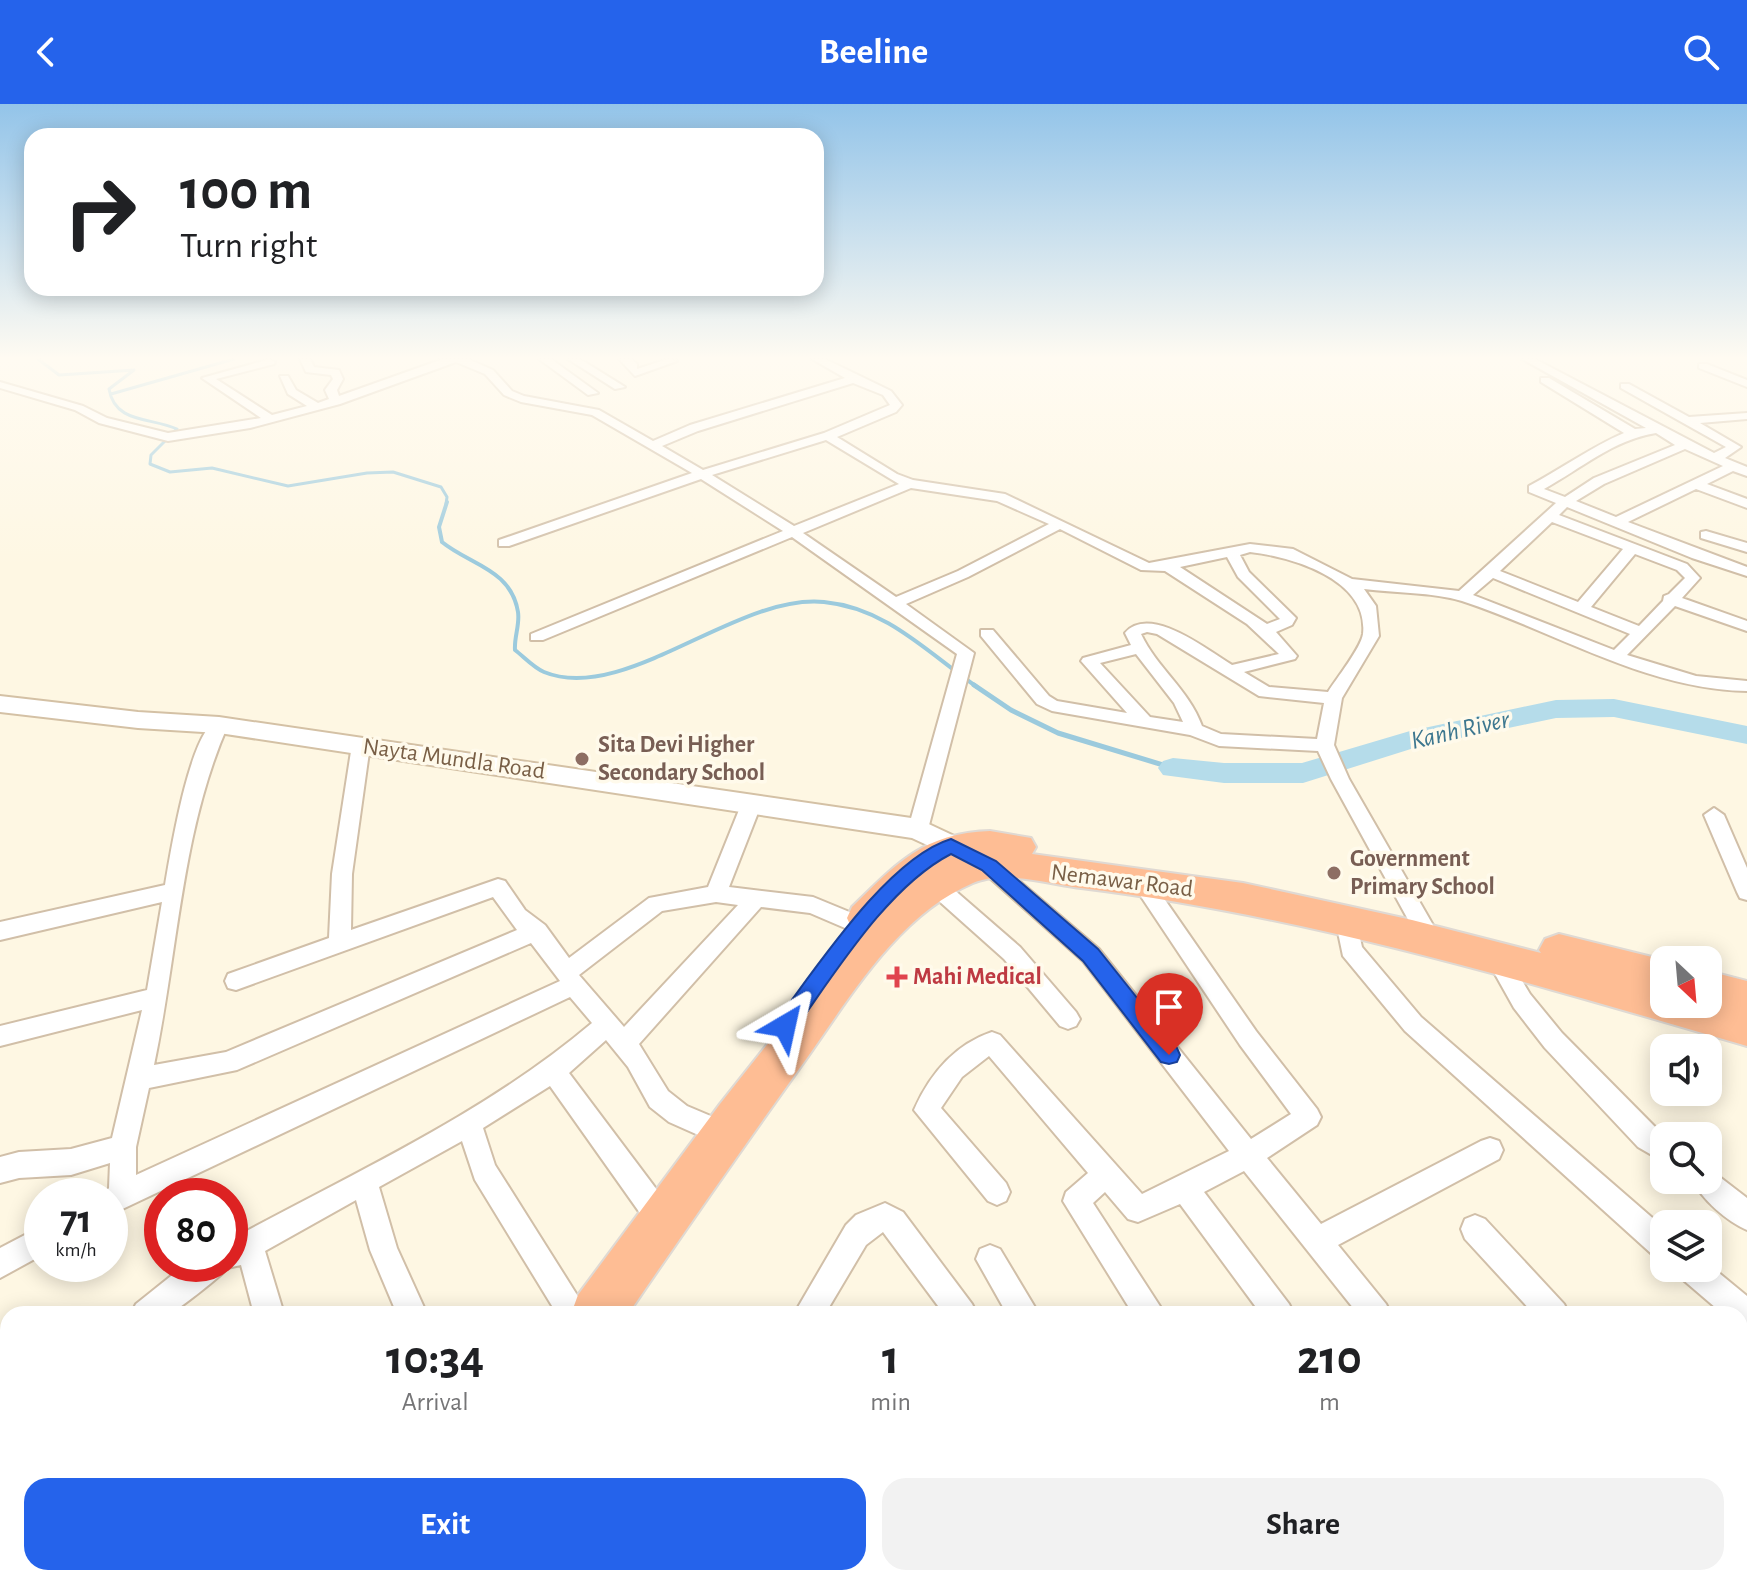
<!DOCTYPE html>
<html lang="en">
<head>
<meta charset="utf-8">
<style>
  body { margin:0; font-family:"Alegreya Sans",sans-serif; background:#f2f2f2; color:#202124; height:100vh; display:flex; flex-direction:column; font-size:30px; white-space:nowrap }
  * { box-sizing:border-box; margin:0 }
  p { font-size:26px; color:#757577 }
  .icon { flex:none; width:44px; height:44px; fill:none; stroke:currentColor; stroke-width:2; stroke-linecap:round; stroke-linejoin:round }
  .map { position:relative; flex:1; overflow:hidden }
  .drawer { position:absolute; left:0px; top:1202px; width:1748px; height:280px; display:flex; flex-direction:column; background:#fff; border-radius:24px 24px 0 0; box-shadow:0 4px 20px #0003 }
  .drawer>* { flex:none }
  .guide { position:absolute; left:24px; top:24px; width:800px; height:168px; border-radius:24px; box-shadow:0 4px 20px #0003; background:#fff; color:#202124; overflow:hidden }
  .needle { width:52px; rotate:154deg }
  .controls { position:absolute; left:1650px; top:842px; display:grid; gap:16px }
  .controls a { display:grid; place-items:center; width:72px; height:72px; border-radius:16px; background:#fff; box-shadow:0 4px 20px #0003; font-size:40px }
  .speed { position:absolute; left:24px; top:1074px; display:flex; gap:16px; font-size:40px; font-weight:700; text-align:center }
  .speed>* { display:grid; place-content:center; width:104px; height:104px; border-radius:50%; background:#fff; box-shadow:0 4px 20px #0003; line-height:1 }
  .speed small { font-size:20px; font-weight:400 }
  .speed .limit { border:12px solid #d22; background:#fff; color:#111 }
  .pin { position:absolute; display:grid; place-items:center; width:68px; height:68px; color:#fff; margin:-82px -34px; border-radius:50% 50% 50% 0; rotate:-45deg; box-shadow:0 0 8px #0007 }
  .pin .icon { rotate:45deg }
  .me { position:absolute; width:88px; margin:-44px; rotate:36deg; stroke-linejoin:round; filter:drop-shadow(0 0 6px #0008) }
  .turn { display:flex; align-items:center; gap:28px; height:168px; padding:0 24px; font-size:36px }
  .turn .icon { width:104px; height:104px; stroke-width:2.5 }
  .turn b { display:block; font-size:56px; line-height:68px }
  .eta { display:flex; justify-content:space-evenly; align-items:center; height:136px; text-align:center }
  .eta b { font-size:48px; font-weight:600; line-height:56px }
  .primary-button { display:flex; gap:16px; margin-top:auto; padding:16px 24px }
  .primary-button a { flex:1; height:92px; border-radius:24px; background:#2563eb; color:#fff; font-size:32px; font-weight:600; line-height:92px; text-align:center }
  .primary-button a+a { background:#f2f2f2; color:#202124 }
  header { display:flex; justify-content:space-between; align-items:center; height:104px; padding:0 24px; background:#2563eb; color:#fff; font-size:36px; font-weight:600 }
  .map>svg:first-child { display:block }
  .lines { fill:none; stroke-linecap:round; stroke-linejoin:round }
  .stream-far2 { stroke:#9bcadd; stroke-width:3 }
  .stream-far1 { stroke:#9bcadd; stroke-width:4 }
  .stream { stroke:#9bcadd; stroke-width:5 }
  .river { fill:#b5dcea; fill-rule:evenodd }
  .street-casing { stroke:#d1bfa8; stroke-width:4 }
  .secondary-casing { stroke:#d4c1a5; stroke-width:4 }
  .highway-casing { stroke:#dfd9d3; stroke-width:4 }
  .street { fill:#fff; fill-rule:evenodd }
  .secondary { fill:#fff; fill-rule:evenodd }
  .highway { fill:#febd94; fill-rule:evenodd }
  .route { fill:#2563eb; stroke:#184099; stroke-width:2 }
  .education-dot { fill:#8d6e63; stroke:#fffaeb; stroke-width:3 }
  .health-dot { fill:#e0444e; stroke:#fffaeb; stroke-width:3 }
  .labels { text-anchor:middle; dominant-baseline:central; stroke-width:7; stroke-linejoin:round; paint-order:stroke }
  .education-label { font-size:24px; font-weight:bold; fill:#785e54; stroke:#fffaeb; text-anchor:start }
  .street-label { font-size:24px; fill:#795f46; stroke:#fffaeb }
  .health-label { font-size:24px; font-weight:bold; fill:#be3a42; stroke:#fffaeb; text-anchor:start }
  .water-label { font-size:26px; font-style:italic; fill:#3d778f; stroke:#fffaeb }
</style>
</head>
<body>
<header><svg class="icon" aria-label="back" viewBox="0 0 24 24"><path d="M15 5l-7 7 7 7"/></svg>Beeline<svg class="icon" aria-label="search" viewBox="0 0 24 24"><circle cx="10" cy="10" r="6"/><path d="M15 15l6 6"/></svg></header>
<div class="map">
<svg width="1747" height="1482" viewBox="0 0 1747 1482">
  <rect width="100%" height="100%" fill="#fef7e3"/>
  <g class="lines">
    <path class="stream-far2" d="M38,255L59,271L134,266L109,285C115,320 151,313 177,325L151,351L150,360L170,368L212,364L288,382L367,369L393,368L441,383L447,393L446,400
      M111,290L234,255"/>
    <path class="stream-far1" d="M447,398L439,423L442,438C470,461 511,465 518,508C520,521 514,533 515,546C524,553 534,564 544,568C624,601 737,489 824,498C887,504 928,549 977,583"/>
    <path class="stream" d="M974,581L1011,606L1058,629L1173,664"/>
    <path class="river" d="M1614,595L1747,622V640L1614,613L1556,614L1414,644L1303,679H1224L1163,671L1158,664L1163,657L1173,654L1224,659H1302L1410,627L1556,596Z"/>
    <defs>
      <path id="street" d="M270,255L275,258L274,260L216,275L272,311L307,302L288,290L280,272H288L296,286L318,299L329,295L325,286L333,275L331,271L306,268L300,255H310L314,263L339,266L343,275L337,286L339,292L443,255H468L493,266L512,287L524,292L599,306L653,337L690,321L845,274L812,255H825L891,287L902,301L896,308L837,333L897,370L913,376L1005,390L1149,459L1250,440L1293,445L1352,475L1459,487L1556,399L1529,388V382C1561,365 1591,343 1624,329L1541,278V274H1549L1635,325L1646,324L1522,255H1535L1714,349L1726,343L1621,284V280H1629L1689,313L1747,309V315L1700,319L1741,343L1725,354L1747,363V372L1733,367L1707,380L1747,395V404L1696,385L1628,418L1747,463V472L1692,454L1567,403L1559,411L1687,460L1700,474L1682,494L1747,517V527L1675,502L1627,551L1696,572L1747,577V587C1645,585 1557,528 1462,497C1432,488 1395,489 1364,485L1376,502L1379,532L1342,594L1334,641L1349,675L1441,835L1438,841L1430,844L1422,841L1331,675L1318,647L1219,642L1190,631L1052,607L1037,600L981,532V526H993L1049,592L1057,597L1127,609L1081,557L1083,554L1131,541L1125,529C1150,500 1207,546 1232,561L1279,550L1247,520L1165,467L1141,466L1060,425L968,473L906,500L974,549L928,725L918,732L908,725L957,550L792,433L543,536H531V530L783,427L701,375L509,442H499V436L692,369L592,311L521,298L504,291L485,270L456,258L340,300L250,324L168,337L99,319L75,306L0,284V278L83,302L107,314L168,329L261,314L202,274ZM853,279L883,291L890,301L824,329L703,366L662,342L698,327ZM1656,329L1675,341L1594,374L1565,393L1544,385C1582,364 1613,336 1656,329ZM826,336L899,380L794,422L712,371ZM1685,345L1723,362L1616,413L1576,397L1604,380ZM911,384L997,397L1049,420L958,467L896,493L803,429ZM1552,418L1623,445L1578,498L1500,467ZM1250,448C1292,453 1369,475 1363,530C1361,544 1336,575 1328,588L1269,583L1244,568L1295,555L1297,552L1276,528L1292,521L1296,514L1249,468L1240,451ZM1635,450L1677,466L1685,474L1669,490L1664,492L1663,497L1639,522L1591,503ZM1227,453L1238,473L1280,515L1267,520L1180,463ZM1493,474L1630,530L1614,546L1473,491ZM1147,528L1157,530L1259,592L1324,599L1317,635L1221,630L1202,622C1189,586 1157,564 1141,530ZM1136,550L1174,599L1183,618L1150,613L1100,559Z
        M539,255H551L598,289L588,291Z
        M568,255H580L625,283L615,285Z
        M619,255H631L637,260V265L668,255L677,257L635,272Z
        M1699,260H1707L1747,276V283L1699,264Z
        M1706,427L1747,439V448L1701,434V428Z
        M219,615L228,621C181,727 178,848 154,961L226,948L517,826L493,793L236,886L228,884L225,877L228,870L329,834L332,770L352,641L361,635L370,641L352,770L351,826L498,775L505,777L525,806L545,821L569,854L649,794L708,783L741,701L751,694L761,701L729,783L813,793L881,821L884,827L881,833L873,836L810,809L761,803L639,940L668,987L687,1002L732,1021L736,1030L732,1039L723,1042L669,1018L650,1003L628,963L606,936L569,969L672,1106L676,1116L672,1126L662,1130L652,1126L550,982L483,1024L495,1061L589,1210H557L475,1076L462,1037L379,1083L397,1144L427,1210H397L370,1146L356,1096L265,1147L284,1210H254L241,1161L227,1164C224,1170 179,1205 171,1209C161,1213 142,1210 131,1210L136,1200L186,1160H230V1136C353,1069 485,1010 592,919L570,893L114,1109L110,1108V1092H102L109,1084L110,1059L71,1071L19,1074L0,1079V1053L19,1048L71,1045L112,1034L142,906L0,942V922L147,886L162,798L0,836V818L165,781C170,752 190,623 219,615ZM716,798L738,801L624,923L579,871L662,807ZM531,839L560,877L136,1071V1043L149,984L237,966Z
        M1714,704L1724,711L1747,764V796L1740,794L1737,788L1704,711Z
        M989,754L996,757L1099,845L1251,1035L1291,1010L1240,941L1130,776L1133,770H1147L1256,927L1317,1005L1321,1013L1317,1021L1267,1054L1321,1120L1481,1037L1490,1034L1499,1037L1503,1046L1499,1055L1338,1141L1386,1200L1391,1210H1358L1244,1067L1204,1088L1289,1200L1294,1210H1261L1180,1100L1138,1118L1128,1115L1105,1088L1093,1099L1165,1210H1133L1063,1097L1066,1088L1088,1069L989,952L962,973L941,1004L1006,1079L1010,1088L1006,1097L997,1101L988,1097L914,1006C930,970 954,941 992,928L1000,931L1142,1090L1229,1047L1083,857L982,767L979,762L982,757Z
        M937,775L944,777L1020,843L1076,908L1080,915L1076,922L1068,925L1060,922L1004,855L930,789L927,783L930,777Z
        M1346,806L1354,808L1362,843L1421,913L1664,1124V1156L1654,1152L1405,927L1343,852L1335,814L1338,808Z
        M1497,845L1505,848L1530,890L1562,929L1664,1032V1058L1638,1043L1545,944L1514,904L1486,854L1489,848Z
        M1708,1064L1747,1094V1126C1728,1118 1701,1095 1693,1076H1708Z
        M885,1099L903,1108L972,1200L977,1210H944L883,1128L866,1141L825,1210H794L846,1121L856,1111Z
        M1475,1111L1485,1115L1564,1200L1569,1210H1534L1465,1135L1461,1125L1465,1115Z
        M42,1122V1151L0,1174V1144Z
        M990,1141L1000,1145L1039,1210H1007L976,1155L980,1145Z
        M1708,1160L1747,1192V1226L1740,1223V1210H1723L1681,1174L1677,1164H1708Z
        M1747,1279V1312L1740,1314V1281Z
        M8,1281V1313L0,1316V1284Z
        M1740,1386L1747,1388V1427L1740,1424Z
        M0,1432L8,1435V1474H19V1482H0Z
        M169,1474H203L205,1482H171Z
        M858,1474H900L897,1482H855Z
        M1029,1474H1071L1068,1482H1026Z
        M1162,1474H1197L1200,1482H1165Z
        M1310,1474H1346L1349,1482H1313Z
        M1483,1474H1520L1523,1482H1486Z
        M1590,1474H1629L1626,1482H1587Z"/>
      <path id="secondary" d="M0,592L138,608L219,613L918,715L982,745L986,752L982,759L972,762L912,734L219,629L138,624L0,608Z"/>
      <path id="highway" d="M990,727L1031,734L1036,743L1032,750L1243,779L1412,816L1541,849L1539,846L1545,835L1559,830L1664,856V900H1708V867L1747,877V942C1527,878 1309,812 1081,784C1049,780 1004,766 973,779C894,813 847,899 799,965C741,1046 684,1128 628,1210H571L578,1191L720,1000L858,826L852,825L847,814L852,803C897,759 924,729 990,727Z
        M343,1474H408L405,1482H340Z"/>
    </defs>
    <use href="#street" class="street-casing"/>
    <use href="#secondary" class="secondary-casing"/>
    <use href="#highway" class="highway-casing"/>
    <use href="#street" class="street"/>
    <use href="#secondary" class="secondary"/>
    <use href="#highway" class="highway"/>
  </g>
  <linearGradient id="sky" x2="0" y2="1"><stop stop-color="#93c4e9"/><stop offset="0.55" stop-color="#fffbf2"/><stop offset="1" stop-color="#fffbf2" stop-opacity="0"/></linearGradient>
  <rect width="1747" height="462" fill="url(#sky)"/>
  <path class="route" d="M951,735L996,757L1098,845L1177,944L1180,951L1177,958L1169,960L1161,958L1083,857L982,766L951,750C887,783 834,871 792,929L785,932L777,929L774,922L777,916C817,863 888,754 951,735Z"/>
  <g class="education-dot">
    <circle cx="582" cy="655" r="8"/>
    <circle cx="1334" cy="769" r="8"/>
  </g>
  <path class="health-dot" d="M893 861h8v8h8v8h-8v8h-8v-8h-8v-8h8z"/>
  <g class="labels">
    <g class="education-label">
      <text x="598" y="641">Sita Devi Higher<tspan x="598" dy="28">Secondary School</tspan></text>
      <text x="1350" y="755">Government<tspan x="1350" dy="28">Primary School</tspan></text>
    </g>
    <g class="street-label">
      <text transform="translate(454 655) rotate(8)">Nayta Mundla Road</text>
      <text transform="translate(1122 777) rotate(7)">Nemawar Road</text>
    </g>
    <g class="health-label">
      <text x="913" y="873">Mahi Medical</text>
    </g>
    <g class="water-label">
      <text transform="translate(1460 626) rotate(-13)">Kanh River</text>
    </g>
  </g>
</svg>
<div class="controls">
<a><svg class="needle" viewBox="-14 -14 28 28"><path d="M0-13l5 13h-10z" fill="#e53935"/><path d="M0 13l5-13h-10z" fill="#757577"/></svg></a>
<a><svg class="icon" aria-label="sound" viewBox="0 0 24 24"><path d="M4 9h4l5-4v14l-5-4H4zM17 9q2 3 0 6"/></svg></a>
<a><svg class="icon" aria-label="search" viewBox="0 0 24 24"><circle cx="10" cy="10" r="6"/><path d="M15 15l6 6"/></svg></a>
<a><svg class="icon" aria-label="layers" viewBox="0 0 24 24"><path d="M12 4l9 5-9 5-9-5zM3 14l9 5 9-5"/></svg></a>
</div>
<div class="speed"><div>71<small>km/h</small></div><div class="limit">80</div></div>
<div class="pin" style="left:1169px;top:951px;background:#d93025"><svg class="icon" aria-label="arrive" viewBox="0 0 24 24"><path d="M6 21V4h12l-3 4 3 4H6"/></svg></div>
<svg class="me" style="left:785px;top:922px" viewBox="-20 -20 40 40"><path d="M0-17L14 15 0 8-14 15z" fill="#2563eb" stroke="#fff" stroke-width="4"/></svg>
<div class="guide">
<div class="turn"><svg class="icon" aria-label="right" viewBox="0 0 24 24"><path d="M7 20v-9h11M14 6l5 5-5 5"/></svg><div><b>100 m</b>Turn right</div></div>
</div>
<section class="drawer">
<div class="eta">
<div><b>10:34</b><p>Arrival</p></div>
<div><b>1</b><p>min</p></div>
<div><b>210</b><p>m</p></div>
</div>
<div class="primary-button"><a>Exit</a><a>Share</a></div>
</section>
</div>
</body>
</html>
